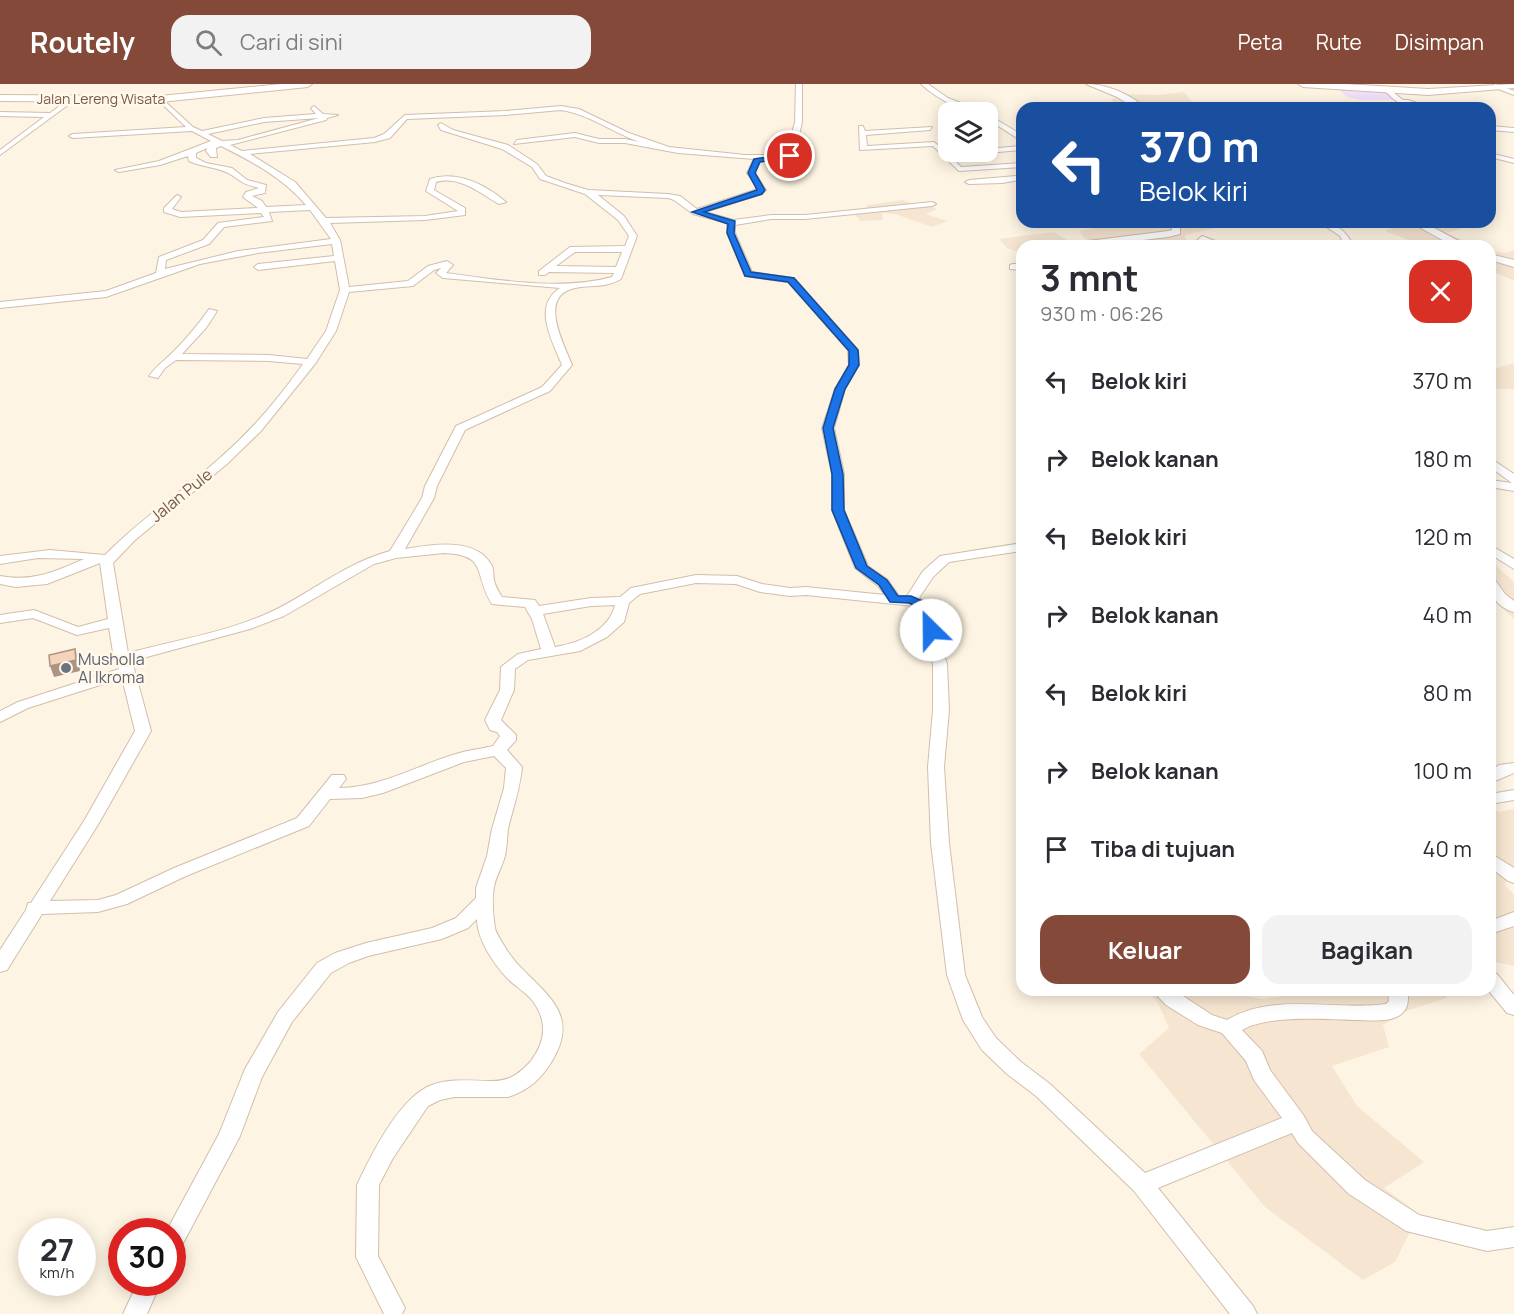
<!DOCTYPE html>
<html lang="id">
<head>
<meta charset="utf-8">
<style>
  body { margin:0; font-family:Manrope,sans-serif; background:#f2f2f3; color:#2b2b33; height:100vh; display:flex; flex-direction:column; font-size:22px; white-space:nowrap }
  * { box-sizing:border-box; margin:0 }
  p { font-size:20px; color:#7c7c81 }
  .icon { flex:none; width:33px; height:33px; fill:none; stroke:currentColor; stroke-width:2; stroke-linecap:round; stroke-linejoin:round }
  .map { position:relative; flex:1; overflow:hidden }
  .panel { position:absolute; left:1016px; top:156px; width:480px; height:756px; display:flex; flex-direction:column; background:#fff; border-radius:18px; box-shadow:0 3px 15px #0003 }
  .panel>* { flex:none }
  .banner { position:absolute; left:1016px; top:18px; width:480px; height:126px; border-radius:18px; box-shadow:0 3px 15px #0003; background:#1a4fa0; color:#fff; overflow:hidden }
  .tools { position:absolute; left:938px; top:18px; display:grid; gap:12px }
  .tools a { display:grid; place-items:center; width:60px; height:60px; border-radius:12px; background:#fff; box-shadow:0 3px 15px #0003; font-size:30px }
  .speed { position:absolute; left:18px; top:1134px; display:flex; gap:12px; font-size:30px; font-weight:700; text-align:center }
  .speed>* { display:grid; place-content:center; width:78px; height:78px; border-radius:50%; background:#fff; box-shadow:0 3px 15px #0003; line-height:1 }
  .speed small { font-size:15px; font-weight:400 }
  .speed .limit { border:9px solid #d22; background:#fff; color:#111 }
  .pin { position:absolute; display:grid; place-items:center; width:51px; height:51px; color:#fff; margin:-26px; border:3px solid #fff; border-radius:50%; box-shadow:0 2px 6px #0007 }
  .me { position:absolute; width:66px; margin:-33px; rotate:337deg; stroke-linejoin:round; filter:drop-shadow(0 0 4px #0008) }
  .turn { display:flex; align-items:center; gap:21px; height:126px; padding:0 24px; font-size:27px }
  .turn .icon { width:78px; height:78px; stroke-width:2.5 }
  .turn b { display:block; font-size:42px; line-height:51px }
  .round { display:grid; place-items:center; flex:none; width:63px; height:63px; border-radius:18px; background:#f2f2f3 }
  .headline { display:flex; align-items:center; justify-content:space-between; height:102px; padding:0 24px }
  h1 { font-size:36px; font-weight:700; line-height:45px }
  .cta { display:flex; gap:12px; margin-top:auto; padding:12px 24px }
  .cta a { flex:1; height:69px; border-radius:18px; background:#844939; color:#fff; font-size:24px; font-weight:700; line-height:69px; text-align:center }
  .cta a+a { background:#f2f2f3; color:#2b2b33 }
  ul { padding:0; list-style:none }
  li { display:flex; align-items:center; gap:18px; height:78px; padding:0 24px }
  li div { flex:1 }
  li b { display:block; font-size:22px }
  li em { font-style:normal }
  header { display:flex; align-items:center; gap:36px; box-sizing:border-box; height:84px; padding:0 30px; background:#844939; color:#fff }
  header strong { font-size:28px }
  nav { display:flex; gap:33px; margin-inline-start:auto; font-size:21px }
  .search { width:420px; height:54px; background:#f2f2f3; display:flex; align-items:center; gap:15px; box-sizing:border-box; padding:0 21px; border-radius:18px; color:#7c7c81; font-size:22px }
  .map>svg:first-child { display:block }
  .residential { fill:#f6e6d1 }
  .education { fill:#f1e0fa }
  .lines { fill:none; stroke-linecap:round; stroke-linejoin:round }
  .minor-casing { stroke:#d2beab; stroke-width:2 }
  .tertiary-casing { stroke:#d2beab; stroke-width:2 }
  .secondary-casing { stroke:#d5bea9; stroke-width:2 }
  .minor { fill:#fff; fill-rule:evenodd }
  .tertiary { fill:#fff; fill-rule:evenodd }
  .secondary { fill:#fff; fill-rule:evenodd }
  .shaded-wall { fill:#ac9482 }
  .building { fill:#f5d3b9; stroke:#ac9482; stroke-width:1.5 }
  .route { fill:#1a73e8; stroke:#114b97; stroke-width:1.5 }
  .worship-dot { fill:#6b7280; stroke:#fff8eb; stroke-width:2 }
  .labels { text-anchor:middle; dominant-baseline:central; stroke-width:5; stroke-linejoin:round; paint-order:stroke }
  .far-street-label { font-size:14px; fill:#785a47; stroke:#fff8eb }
  .street-label { font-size:16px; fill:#785a47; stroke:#fff8eb }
  .worship-label { font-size:16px; fill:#5b616d; stroke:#fff8eb; text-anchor:start }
</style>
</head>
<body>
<header>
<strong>Routely</strong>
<div class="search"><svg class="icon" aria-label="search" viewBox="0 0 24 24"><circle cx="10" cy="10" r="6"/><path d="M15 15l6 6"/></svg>Cari di sini</div>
<nav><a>Peta</a><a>Rute</a><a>Disimpan</a></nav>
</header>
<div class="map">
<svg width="1514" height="1230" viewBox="0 0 1514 1230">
  <rect width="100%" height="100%" fill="#fef4e3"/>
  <path class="residential" d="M1184,8L1190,16L1201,22L1248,21L1255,24H1118L1111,15L1117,14L1113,12L1123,10L1158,11Z
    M903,116L912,120L926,119L937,125L926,130L947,137L932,143L895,130L882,129L883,136L860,137L855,130L868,129L867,121Z
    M1126,138H1152L1167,142L1173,138H1221L1227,141L1185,151L1186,160L1177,162H1101L1084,154L1079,147Z
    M1404,138H1461L1467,143L1446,149L1478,162H1451L1442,158L1417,159L1387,148L1386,146L1406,139Z
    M1054,148L1069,157L1070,160L1022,162L1021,167L1019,168L1007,164L999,155Z
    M1514,166V197L1490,186V167L1506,169Z
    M1514,279V305H1490V286Z
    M1490,476L1514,498V535L1490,513Z
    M1490,724L1499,728L1514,725V785L1508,788L1505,801L1514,811V882L1490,877Z
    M1142,906H1234L1240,911L1263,915L1292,911L1303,908L1302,906H1447V914L1409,926L1383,941L1389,963L1332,982L1357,1022L1424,1078L1384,1104L1419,1130L1395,1178L1363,1196L1265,1123L1139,970L1169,944L1157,917Z"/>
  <path class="education" d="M1337,4L1385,7L1397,16H1361L1347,13Z"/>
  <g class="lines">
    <defs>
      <path id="minor" d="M796,0H802V38L794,73L788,75L760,77L755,89L766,106L762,110L705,128L734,136L771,131H805L932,118L936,120L932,122L805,135H771L735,141V149L752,188L794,194L858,266L859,281L845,305L834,344L844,390V426L868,482L888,496L899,512H907L923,487L940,472L1022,459V467L949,478L933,493L919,514L927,520L947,580L949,626L944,683L949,759L965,891L982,933L996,954L1021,978L1050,1000L1145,1089L1282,1034L1254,996L1246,977L1222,949L1198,941L1166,921L1152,906H1174L1212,931L1227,936C1274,908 1334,927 1386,920L1389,917L1388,906H1408C1408,917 1409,924 1400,931C1388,939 1368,936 1354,936C1325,935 1266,931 1242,946L1262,967L1270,986L1304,1032L1312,1047L1365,1096L1419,1131L1487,1147L1514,1143V1163L1487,1167L1406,1147L1349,1110L1298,1059L1292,1049L1158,1104L1253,1222L1257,1230H1230L1134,1107L1036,1012L1007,990L982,966L963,936L947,891L931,759L928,683L933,626V580L914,522L806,511L790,512L760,508L736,500L696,499L640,510L629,519L624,538L607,553L580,567L528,576L515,585L514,606L501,636L516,651V656L507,666L522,683C520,705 513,724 508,745C507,754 507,763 505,772C502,783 496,792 494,803C492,814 493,832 495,844C496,849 500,855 503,860C526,902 587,920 552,977C541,995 529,1006 508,1013H454L440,1016L428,1022L393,1074L379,1101L378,1172L405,1224L402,1230H384L356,1173L357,1101C371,1071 400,1012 432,1001C451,994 472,997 491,997C509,997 518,991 530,978C546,958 548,937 532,916C525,908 515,902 508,895C494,880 477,856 477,835L468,844L442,855L368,872L349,879L331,889L292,938L262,993L240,1052L180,1165L172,1168V1148H166L219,1050L245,985L278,928L317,879L335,869L366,859L432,844L456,834L476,814V804L487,772L492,745L504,704L506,684L494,672L464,678L383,709L362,714L330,715L309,742L186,792L127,820L98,828L42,830L7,886L0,888V866L26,826L28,819H31L84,737L135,647L122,594L28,624L0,638V627L18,618L119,585L113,568L109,544L77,551L33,534L0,539V531L34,526L78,543L108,535L100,479L47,500L16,503L0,500V492C33,498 54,488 84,475L38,474L0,480V472L50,466L105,471C141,434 184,407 221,373C252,346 279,314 303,280L269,277L176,276L165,284L158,294L149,292C156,282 164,277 172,269C186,255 198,241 209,225L217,227L206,244L182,270L269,271L307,275L326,247L340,206L335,177L258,186L254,183L258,180L334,172L332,160L258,169L200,180L106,213L0,224V218L106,207L156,189L159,173L203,156L218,139L264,133L261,129L180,133L164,128V124L177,111L181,113L172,125L181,128L258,124L243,113L246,108L259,104C241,100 242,97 228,89C217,83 201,83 189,77L188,72L160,81L119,88L115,86L159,77L211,57L192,47L73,54L69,52L73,50L186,43L158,16L160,13L193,43L202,47L264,34L316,30L311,24L314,22L323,30L338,31L327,34L326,36L230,61L242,67L374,54L384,50L405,31L506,27L561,22L579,25L629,49L669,63L745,71H786L795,38ZM561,26C589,30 613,49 640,58L625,55H599L575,49L517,56L514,60L575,53L599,59H625L678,69L754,75L747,89L758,105L697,125L680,112L668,110L588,106L565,99L546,92L537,80L508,61L453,46L441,39L438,41L441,46L502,65L532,83L540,95L585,110L618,136L629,152L625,162L570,163L539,187V191H545L549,188L614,189L612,193C560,207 499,196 446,189L453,181L447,177L428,182L408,197L349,203L340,156L330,139L425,136L465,131V124L434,106L436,98C459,91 480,109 499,120L506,118C486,101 457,86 430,95L426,107L458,127L425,132L326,134L295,98L250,70L375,58L390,54L407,35L506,31ZM319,34L238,56L222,57L208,50L264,38ZM221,62C253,78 283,94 306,121L266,123L262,117L252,112L265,109L266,101L247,96L232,84L206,79L196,74V69L207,64L206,67L211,73H217L216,64ZM598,111L668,114L674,116L693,130L727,139V149L745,192L788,198L848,266L849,281L835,305L822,344L832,390V426L855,484L878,502L885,511L806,503L790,504L762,500L737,492L696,491L631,504L620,513L591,514L539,522L535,516L502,513C499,508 495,502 494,496C493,491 494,486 492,482C477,452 430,461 405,465L434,414L437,402L465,346L550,307L572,281C564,260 537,212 575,204C590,201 607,204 621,195L637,152L624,132ZM310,126L331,155L238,167L165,185L166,176L209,160L224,143L272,137L269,128ZM575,168H622L616,183L556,182ZM441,184L436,189L443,194L560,204C532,222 552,256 562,281L542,303L456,342L425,402L422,414L390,467C346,479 315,506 275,526C230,548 176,556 128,569L113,479L134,457L228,379L261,347L315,280L336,247L349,208L413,202L434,186ZM444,469C489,471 473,490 492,520L525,523L532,535L541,565L518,570L501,583L500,606L485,636L490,646L497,648L500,652L493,662C481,665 468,666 456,670C415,682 383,703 339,704L346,695L344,691H332L297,734L174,784L116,811L98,816L50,817L99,739L151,647L132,577L250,545L284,532L374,480L396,474ZM615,521C609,547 579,559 555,563L543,530L591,522Z
        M921,0H928L948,14L984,28C964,30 936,14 921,0Z
        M1495,0L1514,7V11L1493,3Z
        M1385,5H1389L1403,16H1408L1432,24L1414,22L1417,24C1403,24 1395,17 1385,7Z
        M71,14L76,15L0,71V66L44,33L0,32V28L50,29Z
        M987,30L1022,51V57L987,35Z
        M859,42H863L865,47L932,43L930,46L866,51L867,62L934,58L946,68H978L975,70L950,72L961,83L1022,79V83L959,87L933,62L860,66Z
        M1490,42L1514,44V48L1490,46Z
        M1022,62V66L987,69L984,68H987V65Z
        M1490,69L1514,75V79L1490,73Z
        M1016,92H1019V96L1002,99L969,100L965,98L969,96Z
        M1178,138H1188L1180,144V150L1168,153L1093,162H1068L1072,159L1168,147L1172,146V143Z
        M1319,138C1336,138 1346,147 1353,161L1341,162L1344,160L1340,152Z
        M1202,152L1223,160L1224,162H1212L1203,159L1200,162H1191Z
        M1013,180H1022V186L1010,185V181Z
        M1490,374L1514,390V407L1490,403V396L1512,399L1490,383Z
        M1490,461L1514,475V485L1490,470Z
        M1490,495L1495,496L1505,510L1514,517V528C1498,524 1488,510 1490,495Z
        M1514,679V689L1490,699V687L1499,681Z
        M1514,706V716L1490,720V710Z
        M1490,769L1514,784V799L1508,797L1490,783Z
        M1514,828V842L1490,850V837Z
        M1490,888L1497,890L1514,911V931L1507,929L1488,906Z
        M138,1198H161L147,1230H123Z"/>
      <path id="tertiary" d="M1086,0C1107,0 1130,10 1145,24H1135L1117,13Z
        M1410,138H1423L1468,162H1453Z
        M1490,170L1514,176V183L1490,176Z"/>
      <path id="secondary" d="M281,0H312L308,3L160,18L0,17V11L160,12Z
        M1298,0H1345L1428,5L1514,0V4L1428,11L1303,3Z"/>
    </defs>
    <use href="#minor" class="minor-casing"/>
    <use href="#tertiary" class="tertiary-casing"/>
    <use href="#secondary" class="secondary-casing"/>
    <use href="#minor" class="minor"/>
    <use href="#tertiary" class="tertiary"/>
    <use href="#secondary" class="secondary"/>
  </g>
  <path class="shaded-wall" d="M75,565L79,576L80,587L54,593L50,582Z"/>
  <path class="building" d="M75,565L76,576L50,582L49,571Z"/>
  <path class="route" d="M790,70L793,73L760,78L755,89L765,106L762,110L704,128L735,137L734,149L751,188L794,194L858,266L859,281L845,305L833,344L843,390L844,426L867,482L887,496L898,512H911L925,518L937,546L935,549H926L915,522L909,519L890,518L879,501L856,484L832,426V390L823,344L835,305L849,281V267L788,198L745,192L727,149L728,140L692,128L757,106L748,89L754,75Z"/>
  <circle class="worship-dot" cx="66" cy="584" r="6"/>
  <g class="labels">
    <g class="far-street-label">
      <text x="101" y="14">Jalan Lereng Wisata</text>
    </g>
    <g class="street-label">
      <text transform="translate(181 411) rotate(-39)">Jalan Pule</text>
    </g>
    <g class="worship-label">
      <text x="78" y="575">Musholla<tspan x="78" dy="18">Al Ikroma</tspan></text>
    </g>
  </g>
</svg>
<div class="tools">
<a><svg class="icon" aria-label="layers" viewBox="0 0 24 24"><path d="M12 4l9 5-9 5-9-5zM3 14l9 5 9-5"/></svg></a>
</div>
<div class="speed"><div>27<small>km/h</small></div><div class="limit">30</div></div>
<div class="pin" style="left:790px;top:72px;background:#d93025"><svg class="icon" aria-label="arrive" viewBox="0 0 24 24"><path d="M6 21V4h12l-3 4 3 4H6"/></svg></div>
<svg class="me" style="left:931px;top:546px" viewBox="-20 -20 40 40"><circle r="19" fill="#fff"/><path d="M0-13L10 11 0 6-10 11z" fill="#1a73e8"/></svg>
<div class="banner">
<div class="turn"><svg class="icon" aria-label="left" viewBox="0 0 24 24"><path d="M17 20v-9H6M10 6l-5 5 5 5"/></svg><div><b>370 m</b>Belok kiri</div></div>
</div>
<section class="panel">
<div class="headline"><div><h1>3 mnt</h1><p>930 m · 06:26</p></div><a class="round" style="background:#d93025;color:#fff"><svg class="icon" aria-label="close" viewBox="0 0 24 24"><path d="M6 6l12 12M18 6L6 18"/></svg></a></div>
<ul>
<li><svg class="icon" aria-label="left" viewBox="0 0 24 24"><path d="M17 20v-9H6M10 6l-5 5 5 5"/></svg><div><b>Belok kiri</b></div><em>370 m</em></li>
<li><svg class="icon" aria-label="right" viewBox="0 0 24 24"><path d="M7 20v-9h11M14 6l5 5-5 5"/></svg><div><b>Belok kanan</b></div><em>180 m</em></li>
<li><svg class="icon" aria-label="left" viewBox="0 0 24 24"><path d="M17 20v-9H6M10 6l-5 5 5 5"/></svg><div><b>Belok kiri</b></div><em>120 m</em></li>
<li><svg class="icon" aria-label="right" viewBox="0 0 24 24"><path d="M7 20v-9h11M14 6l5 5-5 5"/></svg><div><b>Belok kanan</b></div><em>40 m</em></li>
<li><svg class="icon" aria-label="left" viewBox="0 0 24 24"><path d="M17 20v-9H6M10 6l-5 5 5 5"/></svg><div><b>Belok kiri</b></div><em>80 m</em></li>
<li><svg class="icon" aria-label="right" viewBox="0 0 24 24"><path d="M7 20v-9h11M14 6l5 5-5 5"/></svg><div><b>Belok kanan</b></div><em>100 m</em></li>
<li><svg class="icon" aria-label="arrive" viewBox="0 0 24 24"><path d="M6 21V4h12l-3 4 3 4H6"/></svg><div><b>Tiba di tujuan</b></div><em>40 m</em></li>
</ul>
<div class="cta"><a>Keluar</a><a>Bagikan</a></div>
</section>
</div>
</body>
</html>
